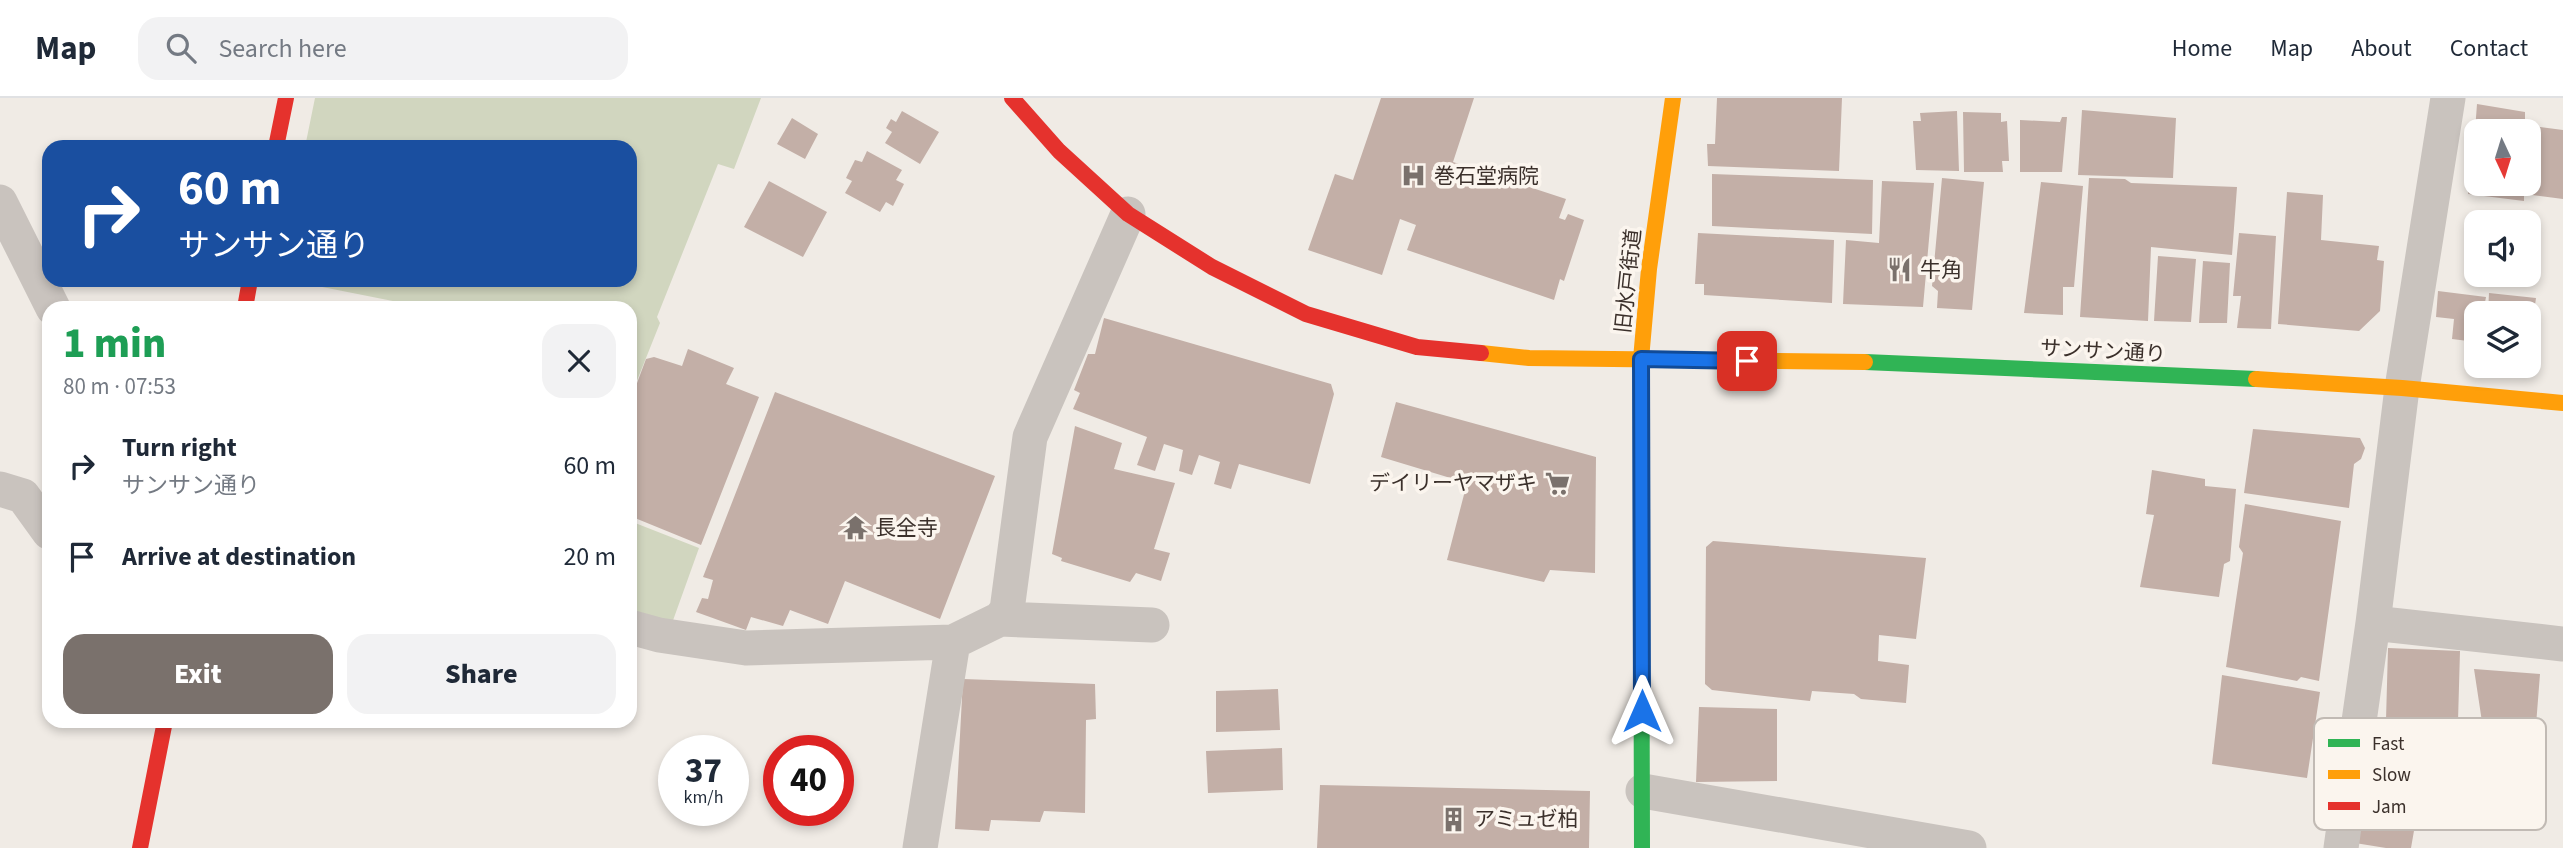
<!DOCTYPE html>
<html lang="en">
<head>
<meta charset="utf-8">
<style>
  body { margin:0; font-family:"Source Sans 3","Noto Sans JP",sans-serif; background:#f2f2f3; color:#1f2937; height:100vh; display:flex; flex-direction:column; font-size:26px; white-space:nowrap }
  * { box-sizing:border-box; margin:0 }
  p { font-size:23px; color:#747a83 }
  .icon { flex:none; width:38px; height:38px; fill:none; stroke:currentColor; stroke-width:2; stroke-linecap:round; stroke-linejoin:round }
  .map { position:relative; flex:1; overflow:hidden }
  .drawer { position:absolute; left:42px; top:203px; width:595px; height:427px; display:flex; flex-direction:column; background:#fff; border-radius:21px; box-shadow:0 4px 10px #0003 }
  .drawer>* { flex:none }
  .hud { position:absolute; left:42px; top:42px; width:595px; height:147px; border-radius:21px; box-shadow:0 4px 10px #0003; background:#1a4fa0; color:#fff; overflow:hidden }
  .needle { width:46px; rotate:176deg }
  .buttons { position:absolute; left:2464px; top:21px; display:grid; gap:14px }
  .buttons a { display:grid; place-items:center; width:77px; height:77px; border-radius:14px; background:#fff; box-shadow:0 4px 10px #0003; font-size:35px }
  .speed { position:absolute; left:658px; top:637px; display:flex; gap:14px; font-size:35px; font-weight:700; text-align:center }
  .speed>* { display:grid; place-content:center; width:91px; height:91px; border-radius:50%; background:#fff; box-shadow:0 4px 10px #0003; line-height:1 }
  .speed small { font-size:18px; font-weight:400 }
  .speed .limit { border:10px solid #d22; background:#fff; color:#111 }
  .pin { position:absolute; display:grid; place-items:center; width:60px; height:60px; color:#fff; margin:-30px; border-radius:14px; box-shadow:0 4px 10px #0006 }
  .me { position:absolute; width:77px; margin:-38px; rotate:0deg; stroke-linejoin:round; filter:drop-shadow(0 0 5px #0008) }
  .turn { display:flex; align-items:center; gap:24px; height:147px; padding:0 21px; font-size:32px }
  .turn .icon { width:91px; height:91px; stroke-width:2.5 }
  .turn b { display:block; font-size:49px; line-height:60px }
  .round { display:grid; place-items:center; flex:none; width:74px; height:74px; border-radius:21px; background:#f2f2f3 }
  .head { display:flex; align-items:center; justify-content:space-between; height:119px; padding:0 21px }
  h1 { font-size:42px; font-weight:800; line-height:52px; color:#1e9e55 }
  .action { display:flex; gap:14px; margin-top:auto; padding:14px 21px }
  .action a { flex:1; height:80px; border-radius:21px; background:#7a716c; color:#fff; font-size:28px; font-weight:800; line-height:80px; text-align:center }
  .action a+a { background:#f2f2f3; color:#1f2937 }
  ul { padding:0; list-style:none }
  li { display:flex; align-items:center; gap:21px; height:91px; padding:0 21px }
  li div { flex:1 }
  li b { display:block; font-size:26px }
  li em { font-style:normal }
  header { display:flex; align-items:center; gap:42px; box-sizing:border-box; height:98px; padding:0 35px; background:#fff; border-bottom:2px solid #e0e1e3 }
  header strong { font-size:33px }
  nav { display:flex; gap:38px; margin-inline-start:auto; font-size:24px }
  .search { width:490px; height:63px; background:#f2f2f3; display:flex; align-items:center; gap:18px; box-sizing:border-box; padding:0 24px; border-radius:21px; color:#747a83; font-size:26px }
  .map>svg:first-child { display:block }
  .green { fill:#d1d6bf }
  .building { fill:#c3afa7 }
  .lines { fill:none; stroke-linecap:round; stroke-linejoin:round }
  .street { stroke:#c9c3be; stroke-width:35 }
  .fast { stroke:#30b455; stroke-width:16 }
  .slow { stroke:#ff9f0a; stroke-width:16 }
  .jam { stroke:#e5322d; stroke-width:16 }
  .route-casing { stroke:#114b97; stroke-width:18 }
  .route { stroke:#1a73e8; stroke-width:12 }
  .labels { text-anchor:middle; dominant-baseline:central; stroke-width:7; stroke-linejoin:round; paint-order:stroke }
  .poi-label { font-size:21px; fill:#3b302b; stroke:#fbf5ee; text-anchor:start }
  .street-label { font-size:21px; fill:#3b302b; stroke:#fbf5ee }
  .key { fill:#fbf5ee; stroke:#c1bab4; stroke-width:2 }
  .key-label { font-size:19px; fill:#3b302b }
</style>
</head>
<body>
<header>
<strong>Map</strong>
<div class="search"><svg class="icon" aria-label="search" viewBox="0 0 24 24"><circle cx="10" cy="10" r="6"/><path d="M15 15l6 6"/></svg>Search here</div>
<nav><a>Home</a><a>Map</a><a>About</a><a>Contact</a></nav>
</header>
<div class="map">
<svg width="2563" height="750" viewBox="0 0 2563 750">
  <rect width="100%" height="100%" fill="#f0ebe5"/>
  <path class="green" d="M315,0H761L734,71L718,66L657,219L660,225L630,300V210H428L287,182H630V49H305Z
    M630,423L699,450L671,528L630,521Z"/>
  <path class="building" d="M1381,0H1474L1453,64L1566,101L1559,120L1565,122L1568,116L1584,122L1564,183L1560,181L1554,202L1407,152L1416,127L1400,121L1382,177L1308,152L1335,76L1353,82Z
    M1717,0H1842L1839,73L1708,68L1707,46H1715Z
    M2477,6L2525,14V27L2563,32V101L2524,96V103L2468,96L2474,35H2476V86H2529V33H2475Z
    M2082,12L2176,20L2173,80L2078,77Z
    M902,13L939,34L920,66L885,45L892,34L886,30L891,21L896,24Z
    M1957,13L1959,73L1916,72L1913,23H1921L1920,15Z
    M1963,14L2001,15V24L2007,23L2009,63H2002L2003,74H1964Z
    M2062,19H2067L2062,74H2020V22L2060,24Z
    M792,20L818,36L805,61L777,46Z
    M867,53L902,72L896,82L904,86L893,108L886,104L880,114L845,95L852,83L846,80L855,62L862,64Z
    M1712,76L1873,82L1872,136L1712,128Z
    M1942,80L1984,84L1972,212L1937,210L1938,193L1932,188Z
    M2089,80L2125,81L2131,85L2237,89L2232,157L2151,149L2148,223L2080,219Z
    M769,83L827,114L803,159L744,129Z
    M1882,83L1934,85L1923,209L1843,206L1846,142L1879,145Z
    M2041,84L2083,88L2074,189H2063V217L2024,215Z
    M2287,94L2323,97L2321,142L2379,148L2377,162L2384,163L2380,213L2359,233L2278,226Z
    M1698,135L1834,142L1832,205L1704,197V186H1695Z
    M2239,135L2276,138L2271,231L2237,230L2241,198H2233Z
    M2158,158L2196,161L2191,224L2154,223Z
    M2203,163L2230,165L2227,225H2199Z
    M2438,193L2486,199L2483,215H2476V244L2452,241L2454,221L2436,219Z
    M2489,195L2536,200L2530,243L2529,215H2488Z
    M1104,220L1331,286L1334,296L1310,386L1239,366L1231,391L1214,386L1220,364L1199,357L1192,377L1179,373L1183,352L1164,346L1155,373L1137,367L1147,339L1073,311L1080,295L1074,292L1088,256H1095Z
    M688,251L734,270L726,286L759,299L701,447L630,418V304L646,261L654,259L682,268Z
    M775,294L995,378L940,521L845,483L828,526L790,512L783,528L751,519L746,532L696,514L702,500L708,501L713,482L703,479Z
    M1396,304L1596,359L1595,475L1550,472L1544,484L1447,462L1467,385L1381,359Z
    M1075,328L1122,345L1114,371L1175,385L1154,451L1170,455L1161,483L1136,475L1130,484L1061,463L1062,460L1052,456Z
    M2253,331L2360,340L2365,350L2361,361L2354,366L2349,410L2244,395Z
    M2152,372L2205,381V388L2236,391L2230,463L2224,466L2219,499L2140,489L2154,417L2146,416Z
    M2245,406L2341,423L2319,583L2301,579L2297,583L2226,569L2243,455L2239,449Z
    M1713,443L1926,460L1916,541L1879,537L1878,563L1909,567L1906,605L1861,601L1854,596L1812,593L1810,603L1712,592L1705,586L1706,449Z
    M2388,550L2460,553L2456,694L2405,692V689L2371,690V621L2386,622Z
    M2474,571L2540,576L2535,640L2484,637Z
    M2222,577L2320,594L2307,680L2212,666Z
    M963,581L1095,586L1096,621L1086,622L1085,715L1044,713L1040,724L991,722L989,733L955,731Z
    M1278,591L1280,632L1216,634V593Z
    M1699,609L1777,611V683L1696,684Z
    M1282,650L1283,692L1208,695L1206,653Z
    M1320,687L1590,693L1589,750H1317Z
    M2363,695L2419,704L2411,750H2386L2355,745Z"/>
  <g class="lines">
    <path class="street" d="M0,104L53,210
      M0,391L23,398L49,434
      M1000,521L1152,527
      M2373,525L2563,546
      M630,529L659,537L746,550L953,544L1000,521L1007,512L1030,339L1128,116
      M1643,693L1969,750
      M920,750L953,544
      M2341,750L2373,525L2402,290L2448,0"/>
    <path class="fast" d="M1865,264L2256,281
      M1641,389L1642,750"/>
    <path class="slow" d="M1481,255L1529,260L1865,264
      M2256,281L2402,290L2563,305
      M1641,389V261L1649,171L1673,0"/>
    <path class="jam" d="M1012,0L1059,53L1128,116L1212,169L1306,216L1417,249L1481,255
      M276,49L286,0
      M245,210L250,182
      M140,750L165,623"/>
  </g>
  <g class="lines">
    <defs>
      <path id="route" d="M1642,613L1641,261L1747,263"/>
    </defs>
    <use href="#route" class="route-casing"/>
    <use href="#route" class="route"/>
  </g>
  <defs>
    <symbol id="hospital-bare" viewBox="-9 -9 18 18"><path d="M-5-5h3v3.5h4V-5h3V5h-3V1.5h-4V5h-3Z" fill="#7a716c" stroke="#fbf5ee" stroke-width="2.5" paint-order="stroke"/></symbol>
    <symbol id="restaurant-bare" viewBox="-9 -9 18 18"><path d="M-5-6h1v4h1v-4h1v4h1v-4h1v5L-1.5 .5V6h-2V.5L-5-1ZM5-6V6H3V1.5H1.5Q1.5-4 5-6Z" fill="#7a716c" stroke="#fbf5ee" stroke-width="2.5" paint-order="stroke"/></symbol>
    <symbol id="supermarket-bare" viewBox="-9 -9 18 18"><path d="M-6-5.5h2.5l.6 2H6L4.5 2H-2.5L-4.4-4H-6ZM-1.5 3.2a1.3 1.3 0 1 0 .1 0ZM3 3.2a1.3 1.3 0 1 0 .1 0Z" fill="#7a716c" stroke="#fbf5ee" stroke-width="2.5" paint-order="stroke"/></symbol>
    <symbol id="temple-bare" viewBox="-9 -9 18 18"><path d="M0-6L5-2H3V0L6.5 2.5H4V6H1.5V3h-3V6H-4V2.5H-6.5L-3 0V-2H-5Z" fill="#7a716c" stroke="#fbf5ee" stroke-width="2.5" paint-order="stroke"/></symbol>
    <symbol id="building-bare" viewBox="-9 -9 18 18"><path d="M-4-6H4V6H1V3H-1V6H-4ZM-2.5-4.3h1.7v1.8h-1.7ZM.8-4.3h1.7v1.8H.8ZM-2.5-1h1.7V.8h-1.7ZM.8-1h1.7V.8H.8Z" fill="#7a716c" stroke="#fbf5ee" stroke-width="2.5" paint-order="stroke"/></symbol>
  </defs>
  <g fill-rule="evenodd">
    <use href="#hospital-bare" x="1396" y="60" width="35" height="35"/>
    <use href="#restaurant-bare" x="1882" y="154" width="35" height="35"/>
    <use href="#supermarket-bare" x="1540" y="368" width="35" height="35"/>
    <use href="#temple-bare" x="838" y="412" width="35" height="35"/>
    <use href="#building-bare" x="1436" y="704" width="35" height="35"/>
  </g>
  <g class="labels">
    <g class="poi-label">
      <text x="1434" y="78">巻石堂病院</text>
      <text x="1920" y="172">牛角</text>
      <text x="1537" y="385" text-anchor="end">デイリーヤマザキ</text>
      <text x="875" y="430">長全寺</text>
      <text x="1474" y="721">アミュゼ柏</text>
    </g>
    <g class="street-label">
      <text transform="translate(1628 183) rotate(-84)">旧水戸街道</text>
      <text transform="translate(2103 253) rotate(3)">サンサン通り</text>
    </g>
  </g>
  <rect x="2314" y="620" width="232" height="112" rx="10" class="key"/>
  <rect x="2328" y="641" width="32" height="8" fill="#30b455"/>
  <rect x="2328" y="672" width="32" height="9" fill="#ff9f0a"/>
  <rect x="2328" y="704" width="32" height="8" fill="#e5322d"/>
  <g class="key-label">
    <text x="2372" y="652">Fast</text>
    <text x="2372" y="683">Slow</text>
    <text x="2372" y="715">Jam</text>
  </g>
</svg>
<div class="buttons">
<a><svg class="needle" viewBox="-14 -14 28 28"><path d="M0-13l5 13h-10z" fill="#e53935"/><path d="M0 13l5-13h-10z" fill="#747a83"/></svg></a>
<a><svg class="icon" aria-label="sound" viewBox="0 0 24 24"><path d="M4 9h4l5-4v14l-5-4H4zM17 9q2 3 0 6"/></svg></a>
<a><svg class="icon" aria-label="layers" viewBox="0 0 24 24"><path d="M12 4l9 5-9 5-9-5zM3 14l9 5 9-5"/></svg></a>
</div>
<div class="speed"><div>37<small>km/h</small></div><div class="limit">40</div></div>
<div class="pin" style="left:1747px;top:263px;background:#d93025"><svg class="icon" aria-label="arrive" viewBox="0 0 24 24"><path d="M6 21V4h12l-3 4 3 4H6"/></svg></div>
<svg class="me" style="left:1642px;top:613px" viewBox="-20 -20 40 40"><path d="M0-17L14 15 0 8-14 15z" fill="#1a73e8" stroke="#fff" stroke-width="4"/></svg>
<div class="hud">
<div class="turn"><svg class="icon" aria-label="right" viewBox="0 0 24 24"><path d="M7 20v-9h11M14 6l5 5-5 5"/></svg><div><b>60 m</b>サンサン通り</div></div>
</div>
<section class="drawer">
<div class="head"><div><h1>1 min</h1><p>80 m · 07:53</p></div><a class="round"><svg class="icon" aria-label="close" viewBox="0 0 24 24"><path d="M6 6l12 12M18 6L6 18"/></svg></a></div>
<ul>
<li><svg class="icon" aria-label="right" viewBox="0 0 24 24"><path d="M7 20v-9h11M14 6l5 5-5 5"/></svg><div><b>Turn right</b><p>サンサン通り</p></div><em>60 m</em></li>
<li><svg class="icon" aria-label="arrive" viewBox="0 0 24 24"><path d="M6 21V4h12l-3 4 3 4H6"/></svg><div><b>Arrive at destination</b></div><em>20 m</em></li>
</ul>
<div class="action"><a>Exit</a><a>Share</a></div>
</section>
</div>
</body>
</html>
